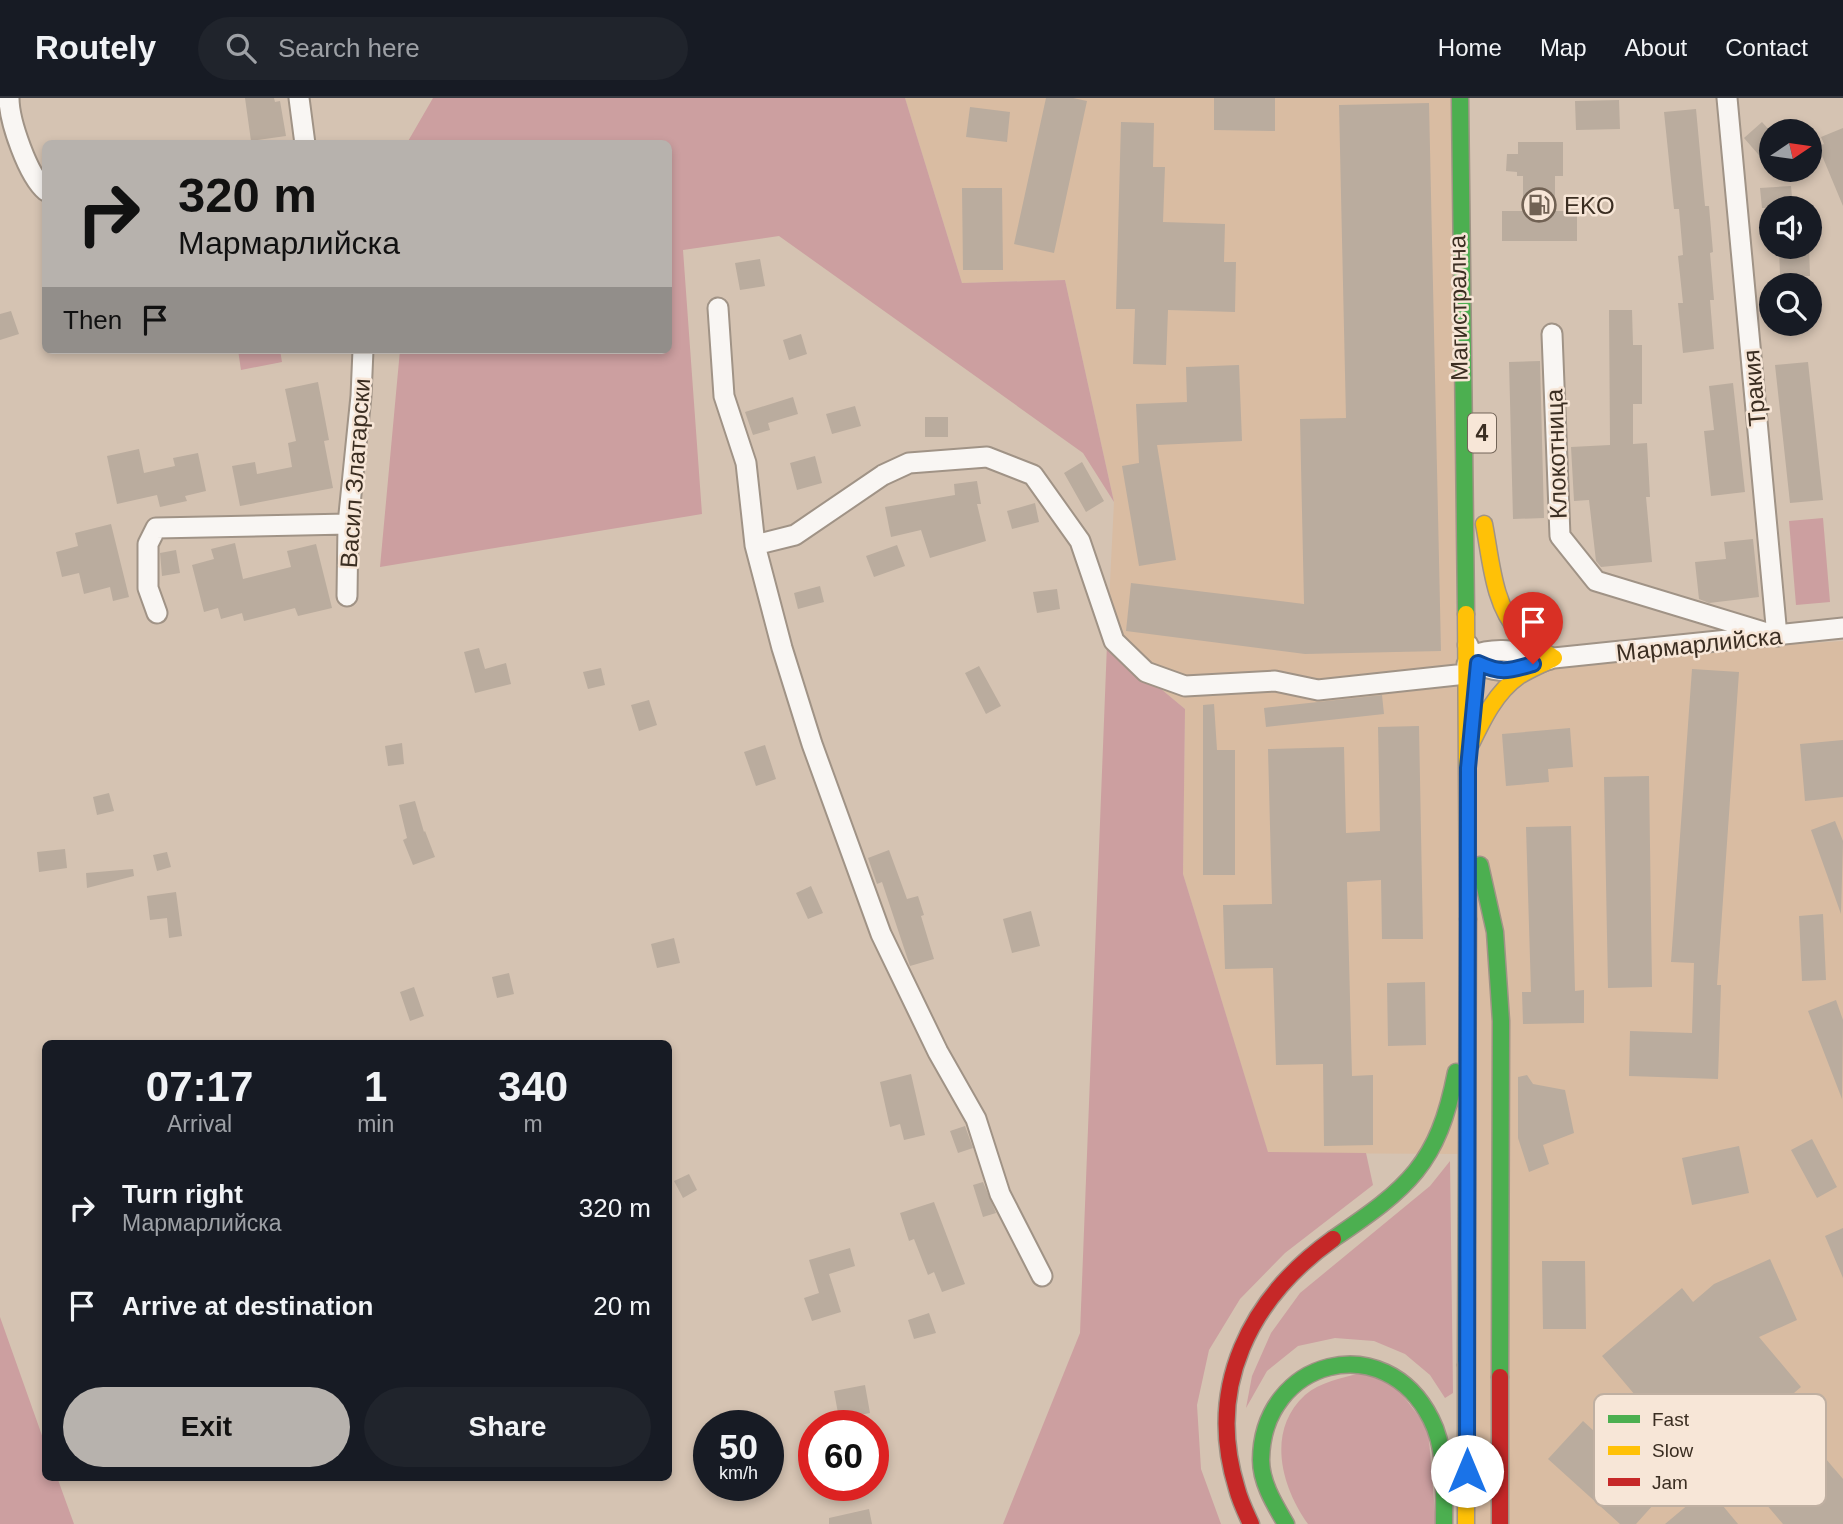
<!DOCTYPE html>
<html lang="en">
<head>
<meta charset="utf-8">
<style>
  body { margin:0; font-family:Arial,sans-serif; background:#20242c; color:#f1f3f6; height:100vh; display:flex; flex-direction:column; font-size:26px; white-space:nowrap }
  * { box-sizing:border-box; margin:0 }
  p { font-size:23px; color:#9ea1a6 }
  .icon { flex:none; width:38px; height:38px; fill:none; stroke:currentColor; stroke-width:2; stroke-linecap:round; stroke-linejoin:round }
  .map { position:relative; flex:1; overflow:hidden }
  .sheet { position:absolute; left:42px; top:942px; width:630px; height:441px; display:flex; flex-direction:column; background:#171b24; border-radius:10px; box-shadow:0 4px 10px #0003 }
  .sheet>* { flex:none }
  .guide { position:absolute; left:42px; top:42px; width:630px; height:214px; border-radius:10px; box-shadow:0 4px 10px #0003; background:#b7b2ad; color:#111; overflow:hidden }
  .needle { width:46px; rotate:77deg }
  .fabs { position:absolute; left:1759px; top:21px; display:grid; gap:14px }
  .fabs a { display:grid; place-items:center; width:63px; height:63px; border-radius:50%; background:#171b24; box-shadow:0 4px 10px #0003; font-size:35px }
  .speed { position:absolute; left:693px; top:1312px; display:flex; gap:14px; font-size:35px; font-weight:700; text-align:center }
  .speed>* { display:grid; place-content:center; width:91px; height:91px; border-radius:50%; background:#171b24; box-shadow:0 4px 10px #0003; line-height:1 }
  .speed small { font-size:18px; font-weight:400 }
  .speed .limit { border:10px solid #d22; background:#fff; color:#111 }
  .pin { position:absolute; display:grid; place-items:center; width:60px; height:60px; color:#fff; margin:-72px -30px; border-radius:50% 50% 50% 0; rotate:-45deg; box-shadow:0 0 7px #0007 }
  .pin .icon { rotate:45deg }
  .me { position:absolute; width:77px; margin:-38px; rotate:0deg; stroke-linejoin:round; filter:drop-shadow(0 0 5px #0008) }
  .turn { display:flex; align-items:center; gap:24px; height:147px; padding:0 21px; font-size:32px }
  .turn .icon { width:91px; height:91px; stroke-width:2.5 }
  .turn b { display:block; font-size:49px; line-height:60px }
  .then { display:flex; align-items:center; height:66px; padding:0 21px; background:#0003; gap:14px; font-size:26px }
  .eta { display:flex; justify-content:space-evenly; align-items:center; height:119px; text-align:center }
  .eta b { font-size:42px; font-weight:700; line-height:49px }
  .primary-button { display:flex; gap:14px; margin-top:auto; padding:14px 21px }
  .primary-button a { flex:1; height:80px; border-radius:42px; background:#b7b2ad; color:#111; font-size:28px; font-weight:700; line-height:80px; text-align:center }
  .primary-button a+a { background:#20242c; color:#f1f3f6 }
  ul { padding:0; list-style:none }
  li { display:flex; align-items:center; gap:21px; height:98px; padding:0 21px }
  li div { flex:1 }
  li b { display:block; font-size:26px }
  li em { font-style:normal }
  header { display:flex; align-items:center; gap:42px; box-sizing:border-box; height:98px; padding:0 35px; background:#171b24; border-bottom:2px solid #363941 }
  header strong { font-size:33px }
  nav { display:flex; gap:38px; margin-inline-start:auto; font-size:24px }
  .search { width:490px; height:63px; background:#20242c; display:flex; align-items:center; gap:18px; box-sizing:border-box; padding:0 24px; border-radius:38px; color:#9ea1a6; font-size:26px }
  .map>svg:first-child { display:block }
  .built { fill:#d9bca2 }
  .green { fill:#cc9fa0 }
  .building { fill:#baac9e }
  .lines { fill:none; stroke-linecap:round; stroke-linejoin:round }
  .street-casing { stroke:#a09386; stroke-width:23 }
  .fast-casing { stroke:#a09386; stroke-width:19 }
  .slow-casing { stroke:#a09386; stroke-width:19 }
  .jam-casing { stroke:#a09386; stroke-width:19 }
  .street { stroke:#f9f6f3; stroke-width:19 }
  .fast { stroke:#4caf50; stroke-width:16 }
  .slow { stroke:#ffc107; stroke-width:16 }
  .jam { stroke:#c62828; stroke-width:16 }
  .route-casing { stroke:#114b97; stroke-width:18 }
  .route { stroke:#1a73e8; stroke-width:12 }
  .labels { text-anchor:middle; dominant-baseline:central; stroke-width:5; stroke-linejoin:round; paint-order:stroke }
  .shield { fill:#f7e6d7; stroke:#736558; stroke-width:2 }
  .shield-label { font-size:23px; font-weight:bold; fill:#3b2e22 }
  .poi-label { font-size:24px; fill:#3b2e22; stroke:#f7e6d7; text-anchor:start }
  .street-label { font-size:24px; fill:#3b2e22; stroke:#f7e6d7 }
  .key { fill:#f7e6d7; stroke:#bfafa1; stroke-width:2 }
  .key-label { font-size:19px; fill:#3b2e22 }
</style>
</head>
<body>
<header>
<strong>Routely</strong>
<div class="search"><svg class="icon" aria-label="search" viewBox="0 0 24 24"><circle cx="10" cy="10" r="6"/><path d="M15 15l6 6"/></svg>Search here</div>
<nav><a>Home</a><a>Map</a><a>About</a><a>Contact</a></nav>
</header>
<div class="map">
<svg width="1843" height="1426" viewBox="0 0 1843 1426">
  <rect width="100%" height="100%" fill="#d5c3b2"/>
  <path class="built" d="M905,0H1455L1456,569L1843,543V1426H1468V1056L1268,1055L1183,776L1185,611L1107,546L1114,404L1065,182L962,185Z"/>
  <path class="green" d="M433,0H905L962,185L1065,182L1114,404L1083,355L779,138L683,152L702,416L380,469L400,252H668V46L407,45Z
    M238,252H280L282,264L241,272Z
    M1823,420L1830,504L1796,507L1789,423Z
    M1107,546L1185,611L1183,776L1268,1054L1366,1055L1373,1087L1285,1155L1240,1201L1209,1252L1197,1307L1201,1371L1221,1426H1003L1080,1235Z
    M1450,1063L1453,1295L1445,1300L1430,1277L1405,1256L1374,1243L1335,1240L1298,1248L1267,1273L1246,1310L1252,1278L1271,1235L1300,1195L1430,1088Z
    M0,1219L45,1346L46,1379H57L74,1426H0Z
    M1361,1275L1391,1282L1428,1330L1436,1426H1308C1281,1388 1266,1333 1305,1297C1320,1284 1342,1280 1361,1275Z"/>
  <path class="building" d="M245,0H274L275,4L280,3L286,38L251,43Z
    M1046,0H1073L1087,3L1054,155L1014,146Z
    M1214,0H1275V33L1214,32Z
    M1619,2L1620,31L1576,32L1575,3Z
    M1429,5L1441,553L1305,556L1126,533L1131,485L1304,506L1300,321L1346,320L1339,7Z
    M970,9L1010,14L1007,44L966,39Z
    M1696,11L1705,108H1709L1713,154L1710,155L1714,202H1710L1714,251L1683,255L1678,205H1683L1678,158L1683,157L1679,111H1674L1664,14Z
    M1121,24L1154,25L1153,69H1165L1163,124L1225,126L1224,164H1236L1235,214L1168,212L1166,267L1133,266L1135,211H1116Z
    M1762,24L1771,34V71L1744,40Z
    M1843,30V108L1818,48L1824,46L1821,39Z
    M1518,44H1563V78H1555V113H1577V143H1502V113H1523V78H1517V74L1506,73L1507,56H1518Z
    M1791,88L1793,110H1762L1760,90Z
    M962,90H1002L1003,172H963Z
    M1779,149H1809L1810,178L1780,179Z
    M760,161L765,188L740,192L735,165Z
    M1609,212H1632L1633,247H1642V306H1633V346L1647,345L1650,399H1646L1652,464L1601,469L1596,463L1589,402L1574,403L1571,349L1610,347Z
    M11,213L19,236L0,242V216Z
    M801,236L807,256L789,262L783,242Z
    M1540,263L1544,420L1513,421L1509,264Z
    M1808,264L1823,402L1790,405L1775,267Z
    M1239,267L1242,343L1157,347L1176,462L1139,468L1122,368L1139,365L1136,306L1187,304L1186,269Z
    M318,284L329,342L324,343L333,390L240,408L232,368L255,364L257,376L292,369L288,345L296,343L285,291Z
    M1733,285L1745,394L1711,398L1704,333L1714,332L1709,288Z
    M793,299L798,316L768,325L770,332L753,337L745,314Z
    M855,308L861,328L832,336L826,316Z
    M925,319H948V339H925Z
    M139,351L144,375L175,368L173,360L198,355L206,393L185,398L187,403L160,409L157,397L117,406L107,358Z
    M815,358L822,385L797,392L790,365Z
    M1082,364L1104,403L1086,414L1064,375Z
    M977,383L981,406H977L986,443L930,460L921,432L891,439L885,409L955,397L954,386Z
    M1035,405L1039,424L1012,431L1007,413Z
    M111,426L129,499L113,503L110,489L84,496L79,475L62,479L56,454L78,448L75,435Z
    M1753,441L1759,499L1709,505L1699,501L1695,464L1726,461L1724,444Z
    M235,445L243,481L291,469L287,453L316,446L332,510L298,518L295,510L244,523L242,515L221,521L218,510L204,514L192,467L214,461L211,451Z
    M897,447L905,468L874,479L866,458Z
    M176,452L180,475L162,478L160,455Z
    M820,488L824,504L798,511L794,495Z
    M1057,491L1060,511L1037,515L1033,494Z
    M479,550L485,571L506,565L511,586L475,595L464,554Z
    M979,568L1001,608L986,616L965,575Z
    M601,570L605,587L588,591L583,574Z
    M1692,571L1739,574L1717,887H1721L1718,981L1629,978L1630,933L1692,935L1694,865L1671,864Z
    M1382,597L1384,616L1266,629L1264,610Z
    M649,602L657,627L639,633L631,607Z
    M1214,606L1217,652H1235V777H1203V607Z
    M1419,628L1423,841H1382L1381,782L1347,784L1352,978L1373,977V1047L1324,1048L1323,966L1276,967L1273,870L1225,871L1223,807L1272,806L1268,651L1344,649L1346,735L1380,733L1378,629Z
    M1570,630L1573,669L1548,671L1549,684L1506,688L1502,636Z
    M1843,642V699L1805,703L1800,646Z
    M402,645L404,666L388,668L385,648Z
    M765,647L776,681L756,688L744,654Z
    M1649,678L1652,889L1608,890L1604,679Z
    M109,695L114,713L97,717L93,699Z
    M415,703L424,734L425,733L435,759L413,767L403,742L407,740L399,707Z
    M1835,723L1843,743L1841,816L1811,732Z
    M1571,728L1575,893L1584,892V925L1523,926L1522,894H1531L1526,729Z
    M65,751L67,770L39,774L37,754Z
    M889,752L907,801L918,798L924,817L921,818L934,861L910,868L882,784L877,786L868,760Z
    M167,754L171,769L157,773L153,757Z
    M133,771L134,778L87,790L86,775Z
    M811,788L823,815L808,821L796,795Z
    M176,794L182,838L169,840L167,820L150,822L147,798Z
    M1031,813L1040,848L1012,855L1003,821Z
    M1823,816L1826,882L1802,883L1799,818Z
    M674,840L680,865L657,870L651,846Z
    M509,875L514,896L497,900L492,879Z
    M1425,884L1426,947L1388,948L1387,885Z
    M414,889L424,918L410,923L400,894Z
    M1836,902L1843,922L1842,1001L1808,913Z
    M911,976L925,1037L904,1042L900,1026L890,1029L880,984Z
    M1527,977L1533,986L1565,992L1574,1035L1543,1047L1549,1066L1529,1074L1518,1040V979Z
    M965,1028L973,1050L958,1055L950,1033Z
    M1812,1041L1837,1089L1817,1100L1791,1052Z
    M1739,1048L1749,1095L1692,1107L1682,1060Z
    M689,1076L697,1092L683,1100L674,1083Z
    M983,1084L996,1115L983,1119L973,1087Z
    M934,1104L965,1186L942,1194L934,1174L928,1177L914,1141L909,1143L900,1115Z
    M1843,1130V1180L1825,1138Z
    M850,1150L855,1168L829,1176L841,1214L812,1223L804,1200L819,1195L809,1162Z
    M1770,1161L1797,1222L1759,1239L1801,1289L1780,1307L1843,1381V1426H1783L1718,1350L1696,1369L1602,1258L1682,1190L1693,1204L1714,1186Z
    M1542,1163H1585L1586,1231H1543Z
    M929,1215L936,1235L914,1241L908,1222Z
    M865,1287L870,1315L839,1321L834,1293Z
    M1583,1323L1663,1396L1636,1426H1620L1548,1361Z
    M1708,1390L1738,1426H1665Z
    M869,1411L872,1426H829V1420Z"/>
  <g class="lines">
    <defs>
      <path id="street" d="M9,0C9,23 28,78 46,93
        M299,0L305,46
        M718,210L724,298L746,365L755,447L782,550L812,646L881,836L938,954L976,1021L1000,1096L1042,1178
        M1552,236L1560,438L1596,483L1777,538L1727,0
        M755,447L795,437L883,377L909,365L987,359L1033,377L1080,443L1114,543L1146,574L1185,588L1275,583L1318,592L1466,576
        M347,498L348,426L361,298L363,252
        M157,515L148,490V446L156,430L348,426
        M1468,547C1483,588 1523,569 1554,560L1843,530
        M1467,566L1472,558C1496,548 1518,554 1543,558"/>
      <path id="fast" d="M1460,0L1466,516
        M1480,767L1495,834L1501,923L1500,1279
        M1333,1141C1408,1090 1438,1067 1456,974
        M1466,1267L1468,821
        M1286,1426C1275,1407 1261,1385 1261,1362C1262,1261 1385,1229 1431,1321C1447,1352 1444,1392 1444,1426"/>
      <path id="slow" d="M1466,516L1468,821
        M1471,646C1483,621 1496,594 1519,578C1530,571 1543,566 1554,560C1542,552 1528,545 1519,534C1493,507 1491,461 1484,426
        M1466,1426V1267"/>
      <path id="jam" d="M1251,1426C1246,1415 1240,1403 1237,1391C1205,1289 1250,1200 1333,1141
        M1500,1426V1279"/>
    </defs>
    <use href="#street" class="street-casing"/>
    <use href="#fast" class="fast-casing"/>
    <use href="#slow" class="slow-casing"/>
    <use href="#jam" class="jam-casing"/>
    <use href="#street" class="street"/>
    <use href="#fast" class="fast"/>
    <use href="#slow" class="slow"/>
    <use href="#jam" class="jam"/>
  </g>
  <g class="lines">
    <defs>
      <path id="route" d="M1467,1373L1468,670L1478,565C1502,576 1508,573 1533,566"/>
    </defs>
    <use href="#route" class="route-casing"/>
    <use href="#route" class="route"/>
  </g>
  <defs>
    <symbol id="fuel-ring" viewBox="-11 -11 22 22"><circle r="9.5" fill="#f7e6d7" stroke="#716254" stroke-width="1.5"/><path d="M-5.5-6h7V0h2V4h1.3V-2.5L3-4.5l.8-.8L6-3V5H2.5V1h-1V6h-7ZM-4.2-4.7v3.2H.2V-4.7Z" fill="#716254"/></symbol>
  </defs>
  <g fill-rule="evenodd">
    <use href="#fuel-ring" x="1520" y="88" width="38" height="38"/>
  </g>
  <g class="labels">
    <rect class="shield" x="1468" y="315.5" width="28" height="39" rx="5"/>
    <g class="shield-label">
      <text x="1482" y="335">4</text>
    </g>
    <g class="poi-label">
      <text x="1564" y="107">EKO</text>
    </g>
    <g class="street-label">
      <text transform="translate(1458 210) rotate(-91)">Магистрална</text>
      <text transform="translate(1754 290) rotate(-95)">Тракия</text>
      <text transform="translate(1556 356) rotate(-92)">Клокотница</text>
      <text transform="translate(355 375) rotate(-86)">Васил Златарски</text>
      <text transform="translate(1699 546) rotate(-6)">Мармарлийска</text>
    </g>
  </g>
  <rect x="1594" y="1296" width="232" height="112" rx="10" class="key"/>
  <rect x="1608" y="1317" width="32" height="8" fill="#4caf50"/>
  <rect x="1608" y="1348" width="32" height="9" fill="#ffc107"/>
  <rect x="1608" y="1380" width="32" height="8" fill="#c62828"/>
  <g class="key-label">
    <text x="1652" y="1328">Fast</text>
    <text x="1652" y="1359">Slow</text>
    <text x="1652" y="1391">Jam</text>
  </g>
</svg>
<div class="fabs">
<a><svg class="needle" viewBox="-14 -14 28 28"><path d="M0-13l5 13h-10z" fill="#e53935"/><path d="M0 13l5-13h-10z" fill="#9ea1a6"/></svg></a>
<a><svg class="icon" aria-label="sound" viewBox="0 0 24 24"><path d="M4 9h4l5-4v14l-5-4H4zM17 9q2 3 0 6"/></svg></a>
<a><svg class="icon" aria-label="search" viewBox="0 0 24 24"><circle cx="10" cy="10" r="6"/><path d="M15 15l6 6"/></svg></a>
</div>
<div class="speed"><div>50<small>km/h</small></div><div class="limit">60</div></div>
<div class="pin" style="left:1533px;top:566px;background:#d93025"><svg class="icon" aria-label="arrive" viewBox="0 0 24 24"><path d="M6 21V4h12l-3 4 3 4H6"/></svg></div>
<svg class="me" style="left:1467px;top:1373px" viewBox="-20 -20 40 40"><circle r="19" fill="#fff"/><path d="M0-13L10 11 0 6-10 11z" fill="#1a73e8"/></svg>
<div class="guide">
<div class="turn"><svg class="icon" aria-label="right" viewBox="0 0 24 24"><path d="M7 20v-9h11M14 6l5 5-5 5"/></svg><div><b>320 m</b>Мармарлийска</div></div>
<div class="then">Then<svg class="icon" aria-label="arrive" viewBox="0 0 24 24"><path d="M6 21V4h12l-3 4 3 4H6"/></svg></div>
</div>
<section class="sheet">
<div class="eta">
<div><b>07:17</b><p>Arrival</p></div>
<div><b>1</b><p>min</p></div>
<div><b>340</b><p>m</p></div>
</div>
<ul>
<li><svg class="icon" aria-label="right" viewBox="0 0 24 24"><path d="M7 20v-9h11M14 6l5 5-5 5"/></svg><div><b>Turn right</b><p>Мармарлийска</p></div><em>320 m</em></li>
<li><svg class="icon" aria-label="arrive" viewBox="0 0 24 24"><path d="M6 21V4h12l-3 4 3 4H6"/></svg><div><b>Arrive at destination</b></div><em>20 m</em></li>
</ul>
<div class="primary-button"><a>Exit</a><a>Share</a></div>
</section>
</div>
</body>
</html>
